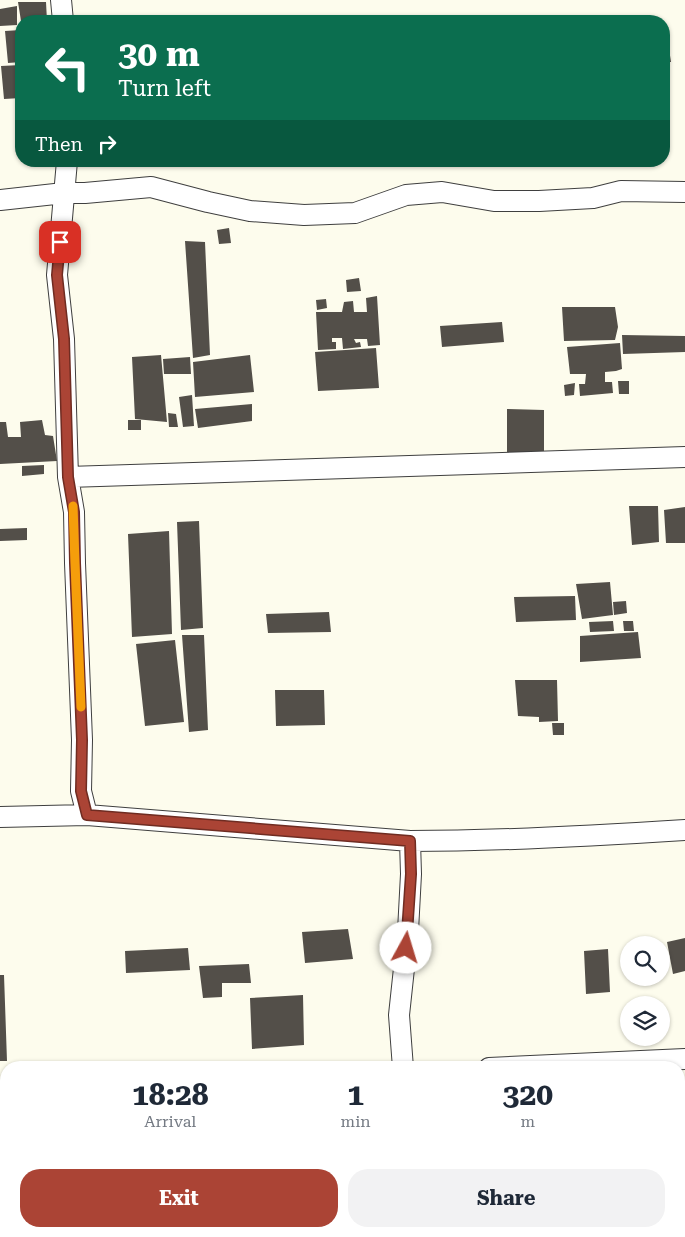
<!DOCTYPE html>
<html lang="en">
<head>
<meta charset="utf-8">
<style>
  body { margin:0; font-family:"Roboto Serif",serif; background:#f2f2f3; color:#1f2937; height:100vh; display:flex; flex-direction:column; font-size:19px; white-space:nowrap }
  * { box-sizing:border-box; margin:0 }
  p { font-size:16px; color:#747a83 }
  .icon { flex:none; width:28px; height:28px; fill:none; stroke:currentColor; stroke-width:2; stroke-linecap:round; stroke-linejoin:round }
  .map { position:relative; flex:1; overflow:hidden }
  .panel { position:absolute; left:0px; top:1061px; width:685px; height:176px; display:flex; flex-direction:column; background:#fff; border-radius:20px 20px 0 0; box-shadow:0 1px 4px #0004 }
  .panel>* { flex:none }
  .hud { position:absolute; left:15px; top:15px; width:655px; height:152px; border-radius:20px; box-shadow:0 1px 4px #0004; background:#0b6e4f; color:#fff; overflow:hidden }
  .tools { position:absolute; left:620px; top:936px; display:grid; gap:10px }
  .tools a { display:grid; place-items:center; width:50px; height:50px; border-radius:50%; background:#fff; box-shadow:0 1px 4px #0004; font-size:25px }
  .pin { position:absolute; display:grid; place-items:center; width:42px; height:42px; color:#fff; margin:-21px; border-radius:10px; box-shadow:0 2px 8px #0006 }
  .me { position:absolute; width:55px; margin:-28px; rotate:6deg; stroke-linejoin:round; filter:drop-shadow(0 0 4px #0008) }
  .turn { display:flex; align-items:center; gap:18px; height:105px; padding:0 20px; font-size:22px }
  .turn .icon { width:65px; height:65px; stroke-width:2.5 }
  .turn b { display:block; font-size:35px; line-height:42px }
  .then { display:flex; align-items:center; height:48px; padding:0 20px; background:#0003; gap:10px; font-size:19px }
  .eta { display:flex; justify-content:space-evenly; align-items:center; height:85px; text-align:center }
  .eta b { font-size:30px; font-weight:700; line-height:35px }
  .cta { display:flex; gap:10px; margin-top:auto; padding:10px 20px }
  .cta a { flex:1; height:58px; border-radius:20px; background:#ab4435; color:#fff; font-size:20px; font-weight:700; line-height:58px; text-align:center }
  .cta a+a { background:#f2f2f3; color:#1f2937 }
  .map>svg:first-child { display:block }
  .building { fill:#534f49 }
  .lines { fill:none; stroke-linecap:round; stroke-linejoin:round }
  .minor-casing { stroke:#3f3f3f; stroke-width:22 }
  .minor { stroke:#fff; stroke-width:20 }
  .route-casing { stroke:#6f2c22; stroke-width:12 }
  .route { stroke:#ab4435; stroke-width:9 }
  .slow { stroke:#f59e0b; stroke-width:9 }
</style>
</head>
<body>
<div class="map">
<svg width="685" height="1237" viewBox="0 0 685 1237">
  <rect width="100%" height="100%" fill="#fdfced"/>
  <path class="building" d="M18,2H46L47,21H21Z
    M17,6V25L0,26V9Z
    M21,30V62L8,63L5,31Z
    M664,36H667L671,62H664Z
    M21,65V98L4,99L1,66Z
    M229,228L231,243L219,244L217,230Z
    M185,241L205,242L210,355L193,358Z
    M359,278L361,291L347,292L346,280Z
    M377,296L380,345L368,346L367,339H354L356,343L360,342L361,347L343,349L342,338H332V342H336V349L318,350L316,312H342L344,302L353,301L354,312H367L366,298Z
    M326,299L327,308L317,310L316,300Z
    M562,307H615L618,327L615,340L564,341Z
    M502,322L504,342L442,347L440,326Z
    M622,335L685,336V352L623,354Z
    M620,343L622,369L616,371L605,372V382H612L613,393L580,396L579,384H585L586,374H570L567,347Z
    M376,348L379,388L318,391L315,352Z
    M161,355L167,422L135,419L132,357Z
    M250,355L254,392L195,397L193,362Z
    M190,357L191,374H164L163,359Z
    M618,381H629V394H619Z
    M575,383L574,395L565,396L564,385Z
    M192,395L194,426L183,427L179,397Z
    M252,404V421L198,428L195,409Z
    M507,409L544,410V457H507Z
    M168,413L176,414L178,427H169Z
    M42,420L45,435L53,436L57,461L0,464V422H6L8,437H21L20,422Z
    M128,420H141V430H128Z
    M44,465V474L22,476V466Z
    M629,506H658L659,542L632,545Z
    M685,507V543H666L664,510Z
    M199,521L203,628L181,630L177,522Z
    M27,528V540L0,541V529Z
    M169,531L172,634L132,637L128,534Z
    M610,582L613,615L582,619L576,584Z
    M575,596L576,620L516,622L514,597Z
    M626,601L627,613L614,615L613,602Z
    M329,612L331,632L268,633L266,614Z
    M613,621L614,631L590,632L589,622Z
    M623,621H633L634,631H624Z
    M638,632L641,658L580,662V636Z
    M182,635H204L208,730L189,732Z
    M175,640L184,722L145,726L136,644Z
    M515,680H557L558,721L539,722V717L518,716Z
    M275,690H324L325,725L276,726Z
    M552,723H564V735H553Z
    M348,929L353,959L305,963L302,932Z
    M685,938V971L673,974L667,942Z
    M188,948L190,970L126,973L125,951Z
    M608,949L610,992L586,994L584,951Z
    M249,964L251,983H222V997L203,998L199,966Z
    M0,975H4L7,1061H0Z
    M303,995L304,1045L252,1049L250,998Z"/>
  <g class="lines">
    <defs>
      <path id="minor" d="M61,0L63,21
        M67,161L57,275L64,339L68,477L74,512L75,563L82,740L81,791L87,815
        M0,200L64,193H85L151,187L208,202L250,211L304,215L355,213L406,195L442,192L494,201H539L593,198L621,191L685,192
        M68,477L685,457
        M0,817L87,815L410,841C502,841 593,836 685,830
        M403,1068L399,1015L408,931L411,874L410,841
        M489,1068L685,1059
        M0,1095H6
        M162,1231V1237
        M417,1231V1237"/>
    </defs>
    <use href="#minor" class="minor-casing"/>
    <use href="#minor" class="minor"/>
  </g>
  <g class="lines">
    <defs>
      <path id="route" d="M60,242L57,275L64,339L68,477L74,512L75,563L82,740L81,791L87,815L410,841L411,874L406,948"/>
    </defs>
    <use href="#route" class="route-casing"/>
    <use href="#route" class="route"/>
    <path class="slow" d="M73,506L75,563L81,707"/>
  </g>
</svg>
<div class="tools">
<a><svg class="icon" aria-label="search" viewBox="0 0 24 24"><circle cx="10" cy="10" r="6"/><path d="M15 15l6 6"/></svg></a>
<a><svg class="icon" aria-label="layers" viewBox="0 0 24 24"><path d="M12 4l9 5-9 5-9-5zM3 14l9 5 9-5"/></svg></a>
</div>
<div class="pin" style="left:60px;top:242px;background:#d93025"><svg class="icon" aria-label="arrive" viewBox="0 0 24 24"><path d="M6 21V4h12l-3 4 3 4H6"/></svg></div>
<svg class="me" style="left:406px;top:948px" viewBox="-20 -20 40 40"><circle r="19" fill="#fff"/><path d="M0-13L10 11 0 6-10 11z" fill="#ab4435"/></svg>
<div class="hud">
<div class="turn"><svg class="icon" aria-label="left" viewBox="0 0 24 24"><path d="M17 20v-9H6M10 6l-5 5 5 5"/></svg><div><b>30 m</b>Turn left</div></div>
<div class="then">Then<svg class="icon" aria-label="right" viewBox="0 0 24 24"><path d="M7 20v-9h11M14 6l5 5-5 5"/></svg></div>
</div>
<section class="panel">
<div class="eta">
<div><b>18:28</b><p>Arrival</p></div>
<div><b>1</b><p>min</p></div>
<div><b>320</b><p>m</p></div>
</div>
<div class="cta"><a>Exit</a><a>Share</a></div>
</section>
</div>
</body>
</html>
